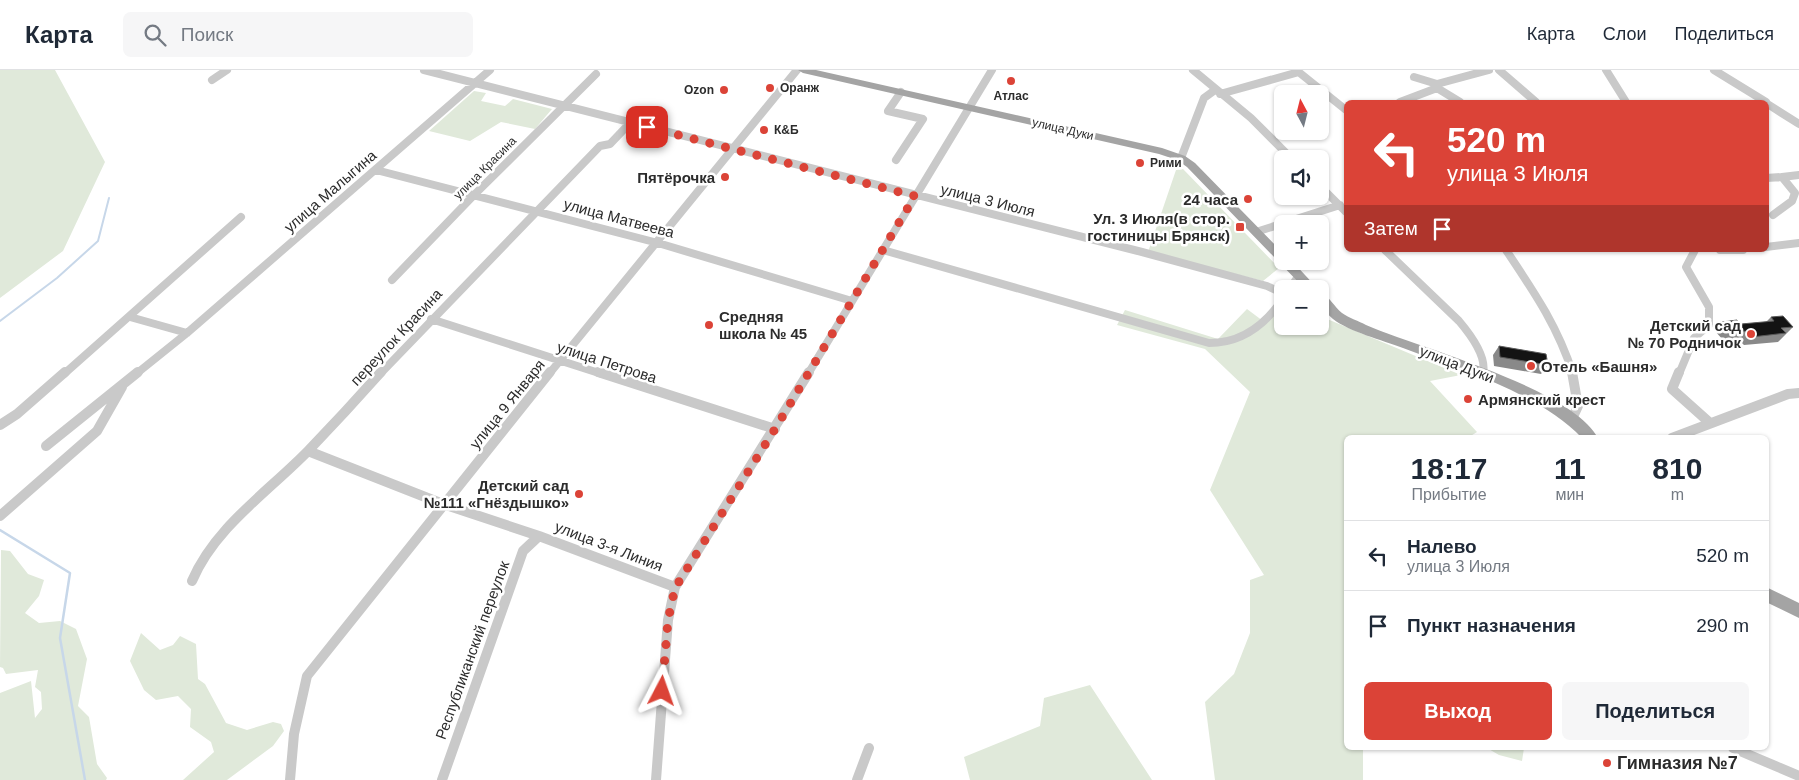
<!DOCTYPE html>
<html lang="ru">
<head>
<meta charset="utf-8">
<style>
  body { margin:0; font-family:Arial,sans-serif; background:#f6f6f7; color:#1f2937; height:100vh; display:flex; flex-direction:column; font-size:19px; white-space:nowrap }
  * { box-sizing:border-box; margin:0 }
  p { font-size:16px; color:#747a83 }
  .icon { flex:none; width:28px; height:28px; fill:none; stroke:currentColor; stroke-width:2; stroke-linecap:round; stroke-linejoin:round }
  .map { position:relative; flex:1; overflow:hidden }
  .side { position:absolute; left:1344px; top:365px; width:425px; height:315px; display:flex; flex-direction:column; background:#fff; border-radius:8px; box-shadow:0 1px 4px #0004 }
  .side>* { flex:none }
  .banner { position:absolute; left:1344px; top:30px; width:425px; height:152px; border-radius:8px; box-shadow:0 1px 4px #0004; background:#db4337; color:#fff; overflow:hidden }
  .needle { width:32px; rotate:353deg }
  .buttons { position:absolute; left:1274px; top:15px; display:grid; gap:10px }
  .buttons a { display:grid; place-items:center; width:55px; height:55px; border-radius:8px; background:#fff; box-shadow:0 1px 4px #0004; font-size:25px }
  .pin { position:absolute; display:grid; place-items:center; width:42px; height:42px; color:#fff; margin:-21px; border-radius:10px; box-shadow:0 2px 8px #0006 }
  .me { position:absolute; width:55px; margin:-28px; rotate:4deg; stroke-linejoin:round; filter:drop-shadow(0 0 4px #0008) }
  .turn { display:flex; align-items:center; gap:18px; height:105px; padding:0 20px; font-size:22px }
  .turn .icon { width:65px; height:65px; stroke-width:2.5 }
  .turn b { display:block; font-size:35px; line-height:42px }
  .then { display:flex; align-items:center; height:48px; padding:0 20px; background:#0003; gap:10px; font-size:19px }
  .eta { display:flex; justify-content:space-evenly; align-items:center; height:85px; text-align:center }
  .eta b { font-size:30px; font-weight:700; line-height:35px }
  .button { display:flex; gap:10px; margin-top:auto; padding:10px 20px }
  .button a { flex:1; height:58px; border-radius:8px; background:#db4337; color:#fff; font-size:20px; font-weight:700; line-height:58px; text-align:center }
  .button a+a { background:#f6f6f7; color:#1f2937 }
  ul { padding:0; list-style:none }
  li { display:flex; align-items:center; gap:15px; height:70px; padding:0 20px; border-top:1px solid #e0e1e3 }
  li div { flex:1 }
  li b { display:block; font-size:19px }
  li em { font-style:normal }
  header { display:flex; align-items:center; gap:30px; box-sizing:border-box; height:70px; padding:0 25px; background:#fff; border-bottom:1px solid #e0e1e3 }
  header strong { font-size:24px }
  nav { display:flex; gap:28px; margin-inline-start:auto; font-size:18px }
  .search { width:350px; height:45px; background:#f6f6f7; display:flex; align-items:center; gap:12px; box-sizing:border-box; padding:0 18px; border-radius:8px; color:#747a83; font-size:19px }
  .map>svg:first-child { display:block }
  .green { fill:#e0e9da }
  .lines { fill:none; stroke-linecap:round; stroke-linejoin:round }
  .stream-far1 { stroke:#c7d7e9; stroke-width:2 }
  .stream { stroke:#c7d7e9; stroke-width:2.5 }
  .minor-far1 { stroke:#c9c9c9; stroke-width:8 }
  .minor { stroke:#c9c9c9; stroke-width:10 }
  .primary { fill:#a4a4a4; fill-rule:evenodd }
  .wall { fill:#898989 }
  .building { fill:#131313; stroke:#5a5a5a }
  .route { stroke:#db4337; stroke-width:9; stroke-dasharray:0 16.2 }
  .poi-dot { fill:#db4337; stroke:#fff; stroke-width:2 }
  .labels { text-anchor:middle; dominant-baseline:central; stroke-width:5; stroke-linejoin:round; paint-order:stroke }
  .far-poi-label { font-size:12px; font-weight:bold; fill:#2c2c2c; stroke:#fff; text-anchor:start }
  .far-street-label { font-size:12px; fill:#2c2c2c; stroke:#fff }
  .poi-label { font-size:15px; font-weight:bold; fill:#2c2c2c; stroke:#fff; text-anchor:end }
  .street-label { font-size:15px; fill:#2c2c2c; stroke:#fff }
  .near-poi-label { font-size:18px; font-weight:bold; fill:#2c2c2c; stroke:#fff; text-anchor:start }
</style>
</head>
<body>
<header>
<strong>Карта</strong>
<div class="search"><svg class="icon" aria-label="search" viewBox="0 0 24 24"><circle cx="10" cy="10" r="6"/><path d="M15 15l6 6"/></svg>Поиск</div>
<nav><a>Карта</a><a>Слои</a><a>Поделиться</a></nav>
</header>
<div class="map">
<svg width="1799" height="710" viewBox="0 0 1799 710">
  <rect width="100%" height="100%" fill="#fff"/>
  <path class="green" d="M0,0H55L105,92L63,181L0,228Z
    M474,21L486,23L481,31L505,36L513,29L552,39L535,59L501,52L470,71L429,61Z
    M1183,99L1279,198L1263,211L1148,182L1176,100Z
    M1247,239L1263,251L1282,241V256H1320V246L1461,305L1430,311L1477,362L1469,367L1346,368V678H1363V710H1215L1205,632L1234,604L1250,563V510L1264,505L1210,420L1250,322L1205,279L1117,255L1125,240L1218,269Z
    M1,480L10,481L28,504L44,510L39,526L25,543L39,553L60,551L76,559L87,589L78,636L89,647L97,694L107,708L106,710H0V623L31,611L35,648L42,639L41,622L35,617L38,600L6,604L3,598L0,597Z
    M141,563L160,580L173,575L180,566L196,574L198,609L205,614L226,653L247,660L273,652L281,654L284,661L273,676L227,710H183L214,682L211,672L190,657L191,639L178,626L156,630L144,620L130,591Z
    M1090,615L1152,710H970L964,687L1040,656L1044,628Z
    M1487,678H1524L1522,691L1499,685Z"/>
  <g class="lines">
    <path class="stream-far1" d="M0,251L57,208L98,171L109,128"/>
    <path class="stream" d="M0,460L70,503L60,568L85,710"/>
    <path class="minor-far1" d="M424,0L1142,182L1267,216L1282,223
      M1193,0L1251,48L1292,89
      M1296,0L1346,40
      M1499,0L1536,32
      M1606,0L1626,32
      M1714,0L1766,32
      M1414,7L1437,14V18L1460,32
      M212,10L227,0
      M1437,14L1489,0
      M1220,24L1299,2
      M1400,32L1437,18
      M1766,33L1799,54
      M1181,88L1204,28L1215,20
      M896,90L923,49L888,41L901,22
      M376,100L658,173L852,231
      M1766,108L1782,107
      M1320,116L1346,142
      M1773,145L1792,131L1795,123L1782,107L1799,105
      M1256,162L1340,135
      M1766,177L1799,173
      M883,180L1209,273C1241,273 1264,256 1282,230
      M1385,180L1459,251C1470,264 1487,286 1483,303
      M1506,180C1534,222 1557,255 1573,304
      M1720,180H1743
      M392,210L474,125L596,4
      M1290,219L1299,205
      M130,247L187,263
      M431,249L602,304
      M64,304L241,147
      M136,304L187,263L490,0
      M380,304L600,76L610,74L630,53
      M549,304L797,0
      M808,304L992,0
      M1679,304L1694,268L1709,255V237L1686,197L1695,180"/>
    <path class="minor" d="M598,302L775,359
      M1679,302L1672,319L1710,353
      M1572,349L1578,336L1572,302
      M0,355L17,344L65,302
      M1672,368L1788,324L1799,323
      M46,376L138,302
      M308,381L443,434L539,466L675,517
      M0,446L97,361L122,317
      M192,511C215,457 268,422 308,381C333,355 357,329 381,302
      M1733,678L1799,706
      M290,710L294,664L307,606L550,302
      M442,710L523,481L539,466
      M656,710L668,550L675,517L809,302
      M857,710L869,678"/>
    <path class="primary" d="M798,0H816L1162,78L1185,86L1195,93L1282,182V191H1292L1318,219H1305L1187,97L1177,90L1159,84L803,3Z
      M1320,223C1330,226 1334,237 1342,243C1349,248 1359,251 1366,255C1419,278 1572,318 1598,368H1582C1537,322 1462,300 1403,278C1382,270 1350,262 1333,249C1328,245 1324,239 1320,235Z
      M1766,517L1799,533V548L1766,532Z"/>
  </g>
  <path class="wall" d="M1771,247L1793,257L1778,272L1744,275L1739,270L1724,271L1714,260L1722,252L1741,254L1766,252Z
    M1499,276L1548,295L1541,304L1494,296L1493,285Z"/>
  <path class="building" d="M1783,246L1793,257L1781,258L1786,263L1752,267L1747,261L1732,262L1722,252L1737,250L1741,254L1774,251L1771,247Z
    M1499,276L1546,284L1548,295L1500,287Z"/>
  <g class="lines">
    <path class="route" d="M647,57L915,126L775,359L675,518L668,550L662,621"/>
  </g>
  <g class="poi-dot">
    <circle cx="1011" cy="11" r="5"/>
    <circle cx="770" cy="18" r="5"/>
    <circle cx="724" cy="20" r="5"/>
    <circle cx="764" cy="60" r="5"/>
    <circle cx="1140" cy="93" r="5"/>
    <circle cx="725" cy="107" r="5"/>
    <circle cx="1248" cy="129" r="5"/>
    <rect x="1235" y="152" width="10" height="10" rx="2.5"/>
    <circle cx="709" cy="255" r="5"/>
    <circle cx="1751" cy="264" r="5"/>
    <circle cx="1531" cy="296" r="5"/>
    <circle cx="1468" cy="329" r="5"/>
    <circle cx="579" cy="424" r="5"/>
    <circle cx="1607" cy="693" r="5"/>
  </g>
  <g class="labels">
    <g class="far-poi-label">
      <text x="780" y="18">Оранж</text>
      <text x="714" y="20" text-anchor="end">Ozon</text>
      <text x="1011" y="26" text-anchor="middle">Атлас</text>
      <text x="774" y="60">К&amp;Б</text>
      <text x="1150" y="93">Рими</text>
    </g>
    <g class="far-street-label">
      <text transform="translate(1063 59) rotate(13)">улица Дуки</text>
      <text transform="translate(485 98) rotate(-45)">улица Красина</text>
    </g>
    <g class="poi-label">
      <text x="715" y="107">Пятёрочка</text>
      <text x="1238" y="129">24 часа</text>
      <text x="1230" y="148">Ул. 3 Июля(в стор.<tspan x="1230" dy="17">гостиницы Брянск)</tspan></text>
      <text x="719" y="246" text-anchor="start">Средняя<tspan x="719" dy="17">школа № 45</tspan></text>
      <text x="1741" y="255">Детский сад<tspan x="1741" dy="17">№ 70 Родничок</tspan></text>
      <text x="1541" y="296" text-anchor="start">Отель «Башня»</text>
      <text x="1478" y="329" text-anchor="start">Армянский крест</text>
      <text x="569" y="415">Детский сад<tspan x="569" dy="17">№111 «Гнёздышко»</tspan></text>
    </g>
    <g class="street-label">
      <text transform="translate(330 121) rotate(-41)">улица Малыгина</text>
      <text transform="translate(988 130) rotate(14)">улица 3 Июля</text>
      <text transform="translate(619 148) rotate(15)">улица Матвеева</text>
      <text transform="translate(396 267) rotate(-47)">переулок Красина</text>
      <text transform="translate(607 292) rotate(18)">улица Петрова</text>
      <text transform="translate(1457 294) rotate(21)">улица Дуки</text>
      <text transform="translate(507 334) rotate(-51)">улица 9 Января</text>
      <text transform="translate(609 476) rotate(21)">улица 3-я Линия</text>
      <text transform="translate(472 580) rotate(-70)">Республиканский переулок</text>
    </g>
    <g class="near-poi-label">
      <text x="1617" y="693">Гимназия №7</text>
    </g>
  </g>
</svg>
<div class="buttons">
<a><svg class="needle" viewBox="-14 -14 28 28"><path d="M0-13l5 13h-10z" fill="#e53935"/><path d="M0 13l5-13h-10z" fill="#747a83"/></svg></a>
<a><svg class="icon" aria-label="sound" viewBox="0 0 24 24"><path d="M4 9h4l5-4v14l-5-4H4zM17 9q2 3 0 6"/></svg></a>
<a>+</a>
<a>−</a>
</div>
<div class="pin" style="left:647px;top:57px;background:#d93025"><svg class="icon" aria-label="arrive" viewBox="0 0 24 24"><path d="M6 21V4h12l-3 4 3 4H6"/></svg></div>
<svg class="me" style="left:662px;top:621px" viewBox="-20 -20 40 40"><path d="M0-17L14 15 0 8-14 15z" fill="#db4337" stroke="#fff" stroke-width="4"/></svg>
<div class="banner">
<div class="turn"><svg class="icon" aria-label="left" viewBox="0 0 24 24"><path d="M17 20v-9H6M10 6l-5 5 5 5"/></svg><div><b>520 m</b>улица 3 Июля</div></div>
<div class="then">Затем<svg class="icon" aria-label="arrive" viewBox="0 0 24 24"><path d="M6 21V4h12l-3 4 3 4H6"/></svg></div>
</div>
<section class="side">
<div class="eta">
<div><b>18:17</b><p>Прибытие</p></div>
<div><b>11</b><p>мин</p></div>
<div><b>810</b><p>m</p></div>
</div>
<ul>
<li><svg class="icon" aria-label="left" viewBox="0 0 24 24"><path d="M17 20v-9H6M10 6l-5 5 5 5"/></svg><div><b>Налево</b><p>улица 3 Июля</p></div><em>520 m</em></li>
<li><svg class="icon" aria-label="arrive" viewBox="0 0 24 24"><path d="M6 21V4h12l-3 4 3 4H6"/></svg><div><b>Пункт назначения</b></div><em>290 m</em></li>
</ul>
<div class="button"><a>Выход</a><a>Поделиться</a></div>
</section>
</div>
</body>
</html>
